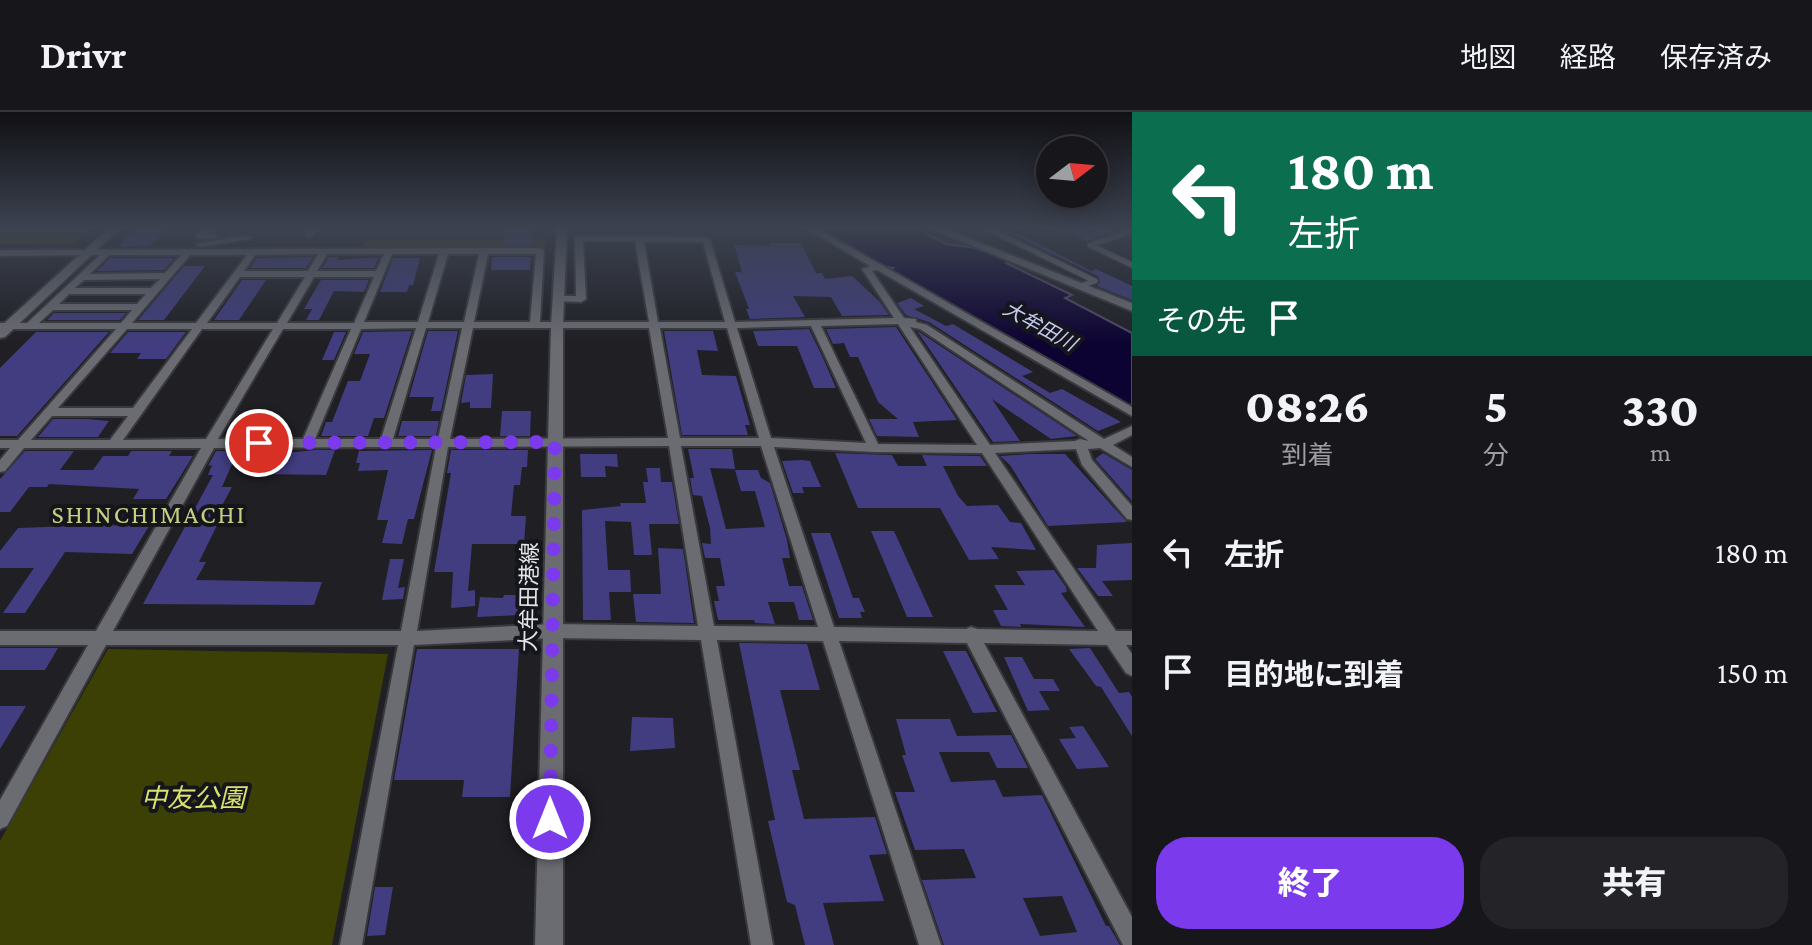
<!DOCTYPE html>
<html lang="ja">
<head>
<meta charset="utf-8">
<style>
  body { margin:0; font-family:"Crimson Pro","Noto Sans JP",serif; background:#242428; color:#f1f3f6; height:100vh; display:flex; flex-direction:column; font-size:30px; white-space:nowrap }
  * { box-sizing:border-box; margin:0 }
  p { font-size:26px; color:#9e9fa3 }
  .icon { flex:none; width:44px; height:44px; fill:none; stroke:currentColor; stroke-width:2; stroke-linecap:round; stroke-linejoin:round }
  .map { position:relative; flex:1; overflow:hidden }
  .side { display:flex; flex-direction:column; background:#17171b; width:680px }
  .side>* { flex:none }
  .hud { background:#0b6e4f; color:#fff; overflow:hidden }
  .needle { width:52px; rotate:74deg }
  .buttons { position:absolute; left:1036px; top:24px; display:grid; gap:16px }
  .buttons a { display:grid; place-items:center; width:72px; height:72px; border-radius:50%; background:#17171b; box-shadow:0 4px 20px #0003,0 0 0 2px #36363a; font-size:40px }
  .pin { position:absolute; display:grid; place-items:center; width:68px; height:68px; color:#fff; margin:-34px; border:4px solid #fff; border-radius:50%; box-shadow:0 2px 8px #0007 }
  .me { position:absolute; width:88px; margin:-44px; rotate:0deg; stroke-linejoin:round; filter:drop-shadow(0 0 6px #0008) }
  .turn { display:flex; align-items:center; gap:28px; height:168px; padding:0 24px; font-size:36px }
  .turn .icon { width:104px; height:104px; stroke-width:2.5 }
  .turn b { display:block; font-size:56px; line-height:68px }
  .then { display:flex; align-items:center; height:76px; padding:0 24px; background:#0003; gap:16px; font-size:30px }
  .eta { display:flex; justify-content:space-evenly; align-items:center; height:136px; text-align:center }
  .eta b { font-size:48px; font-weight:800; line-height:56px }
  .button { display:flex; gap:16px; margin-top:auto; padding:16px 24px }
  .button a { flex:1; height:92px; border-radius:32px; background:#7c3aed; color:#fff; font-size:32px; font-weight:800; line-height:92px; text-align:center }
  .button a+a { background:#242428; color:#f1f3f6 }
  ul { padding:0; list-style:none }
  li { display:flex; align-items:center; gap:24px; height:120px; padding:0 24px }
  li div { flex:1 }
  li b { display:block; font-size:30px }
  li em { font-style:normal }
  header { display:flex; align-items:center; gap:48px; box-sizing:border-box; height:112px; padding:0 40px; background:#17171b; border-bottom:2px solid #36363a }
  header strong { font-size:38px }
  nav { display:flex; gap:44px; margin-inline-start:auto; font-size:28px }
  main { display:flex; flex:1; min-height:0 }
  .map>svg:first-child { display:block }
  .green { fill:#3d4005 }
  .water { fill:#0d0332; stroke:#4e4769; stroke-width:2 }
  .building { fill:#413d80; fill-rule:evenodd }
  .lines { fill:none; stroke-linecap:round; stroke-linejoin:round }
  .lane-casing { stroke:#39393d; stroke-width:8 }
  .street-casing { stroke:#39393d; stroke-width:4 }
  .secondary-casing { stroke:#39393d; stroke-width:4 }
  .lane { stroke:#6b6c72; stroke-width:5 }
  .street { fill:#6b6c72; fill-rule:evenodd }
  .secondary { fill:#6b6c72; fill-rule:evenodd }
  .route { stroke:#7c3aed; stroke-width:14; stroke-dasharray:0 25.2 }
  .labels { text-anchor:middle; dominant-baseline:central; stroke-width:8; stroke-linejoin:round; paint-order:stroke }
  .far-water-label { font-size:20px; font-style:italic; fill:#c6c8f0; stroke:#15161b }
  .street-label { font-size:22px; fill:#e5e5e9; stroke:#15161b }
  .quarter-label { font-size:26px; letter-spacing:2px; fill:#c8ce81; stroke:#15161b }
  .near-park-label { font-size:26px; font-style:italic; fill:#dae16d; stroke:#15161b }
</style>
</head>
<body>
<header>
<strong>Drivr</strong>
<nav><a>地図</a><a>経路</a><a>保存済み</a></nav>
</header>
<main>
<div class="map">
<svg width="1132" height="833" viewBox="0 0 1132 833">
  <rect width="100%" height="100%" fill="#1f1f24"/>
  <path class="green" d="M0,116H90L73,132H0Z
    M547,127L545,136L361,137L365,128Z
    M108,537L388,542L332,833H0V729Z"/>
  <path class="water" d="M815,116H915L946,132L977,136L1010,149L1006,151L1072,183L1065,186L1132,221V296L890,158L893,156L883,154Z"/>
  <path class="building" d="M169,116L149,134L119,135L134,117Z
    M504,116H533L532,133H503Z
    M1057,116H1124L1087,129Z
    M1018,121L1091,159L1096,157L1132,174V188L1097,174L1100,170L1098,164L1013,123Z
    M769,131H801L816,161H822L825,167L852,164L880,190L889,203L842,204L831,185L793,184L805,205L750,207L746,197H749L735,160H742L734,133L770,134Z
    M313,145L306,156H250L257,146Z
    M329,145H339L338,148L379,145L374,156H322Z
    M492,145H531L530,158H491Z
    M110,146H174L164,158L97,159Z
    M393,146H420L413,173H409L407,180H380Z
    M184,154H205L164,208H138Z
    M242,168H266L239,208H214Z
    M321,168H369L364,180L334,179L319,208H306L312,197H304Z
    M911,186L924,194L914,197L946,214L953,212L1033,260L1022,264L1050,281L1062,277L1121,310L1098,319L929,210L906,203L897,191Z
    M54,201H126L120,208H47Z
    M896,215L957,308L913,310L919,325L877,324L869,307H898L878,290L858,245H850L844,231L833,232L826,217Z
    M809,217L823,246L836,276H814L797,234H758L753,219Z
    M412,219L384,306H374L368,324H321L326,310H332L348,269H360L370,242H354L363,220Z
    M428,219H458L441,299H431L434,285H409Z
    M664,219H713L718,239L697,238L702,263L736,264L750,313H745L748,323H682Z
    M917,219L919,220L1077,324L1051,327L992,287L1020,329L993,330Z
    M36,220H109L17,324H0V256Z
    M128,220H186L166,247H137L141,241H110Z
    M334,220H346L334,248H322Z
    M493,262L491,296H470V290L461,291L466,263Z
    M502,299H531L530,324H500Z
    M53,307H87L109,309L98,325H38Z
    M402,309H439L436,324H398Z
    M688,337H732L735,357L710,356L726,417L765,415L755,379H741L735,358H758L761,366L770,371L787,428L790,446H782L789,474H802L813,508H799L794,490H768L775,512L755,511L754,508H718L714,489H719L716,474H725L720,446H705L702,431L711,432L710,416L702,384L693,383L690,366H694Z
    M315,338H335L326,363L260,362L266,349L233,350L222,375H232L218,401H223L199,450H206L196,468L322,470L314,493L143,492L213,363H208L212,353L208,354L216,339H286L285,341Z
    M432,338L414,407H408L402,432L382,431L388,408H377L388,358L358,359L360,351H356L359,339Z
    M451,338H528L527,355H522L520,373H514L511,404H526L524,432H472L468,479L475,478V494L451,496L453,460H434L451,361H447Z
    M25,339H74L60,358H93L103,344H128L131,339H172L169,344H193L166,387H133L139,377L49,372L47,375H29L10,400H0V367Z
    M835,341L892,343L898,354H927L922,343L980,344L987,354H943L958,384L967,394L998,393L1010,410L1021,411L1036,438L991,435L999,447L969,448L940,396H858Z
    M1103,341L1132,358V389L1095,347Z
    M580,342H617L618,355L605,354L606,365H581Z
    M1029,342H1065L1127,410L1048,414L1010,353L1000,344Z
    M802,348L810,349L821,375H802L804,381H793L782,349Z
    M646,356H660L661,370H672L679,412H649L652,443H634L631,410L605,409L608,458H630L631,480H609L611,508H583L582,398L621,394L620,391H646L643,370H648Z
    M101,413L149,414L132,442L65,440L25,501H3L34,456H0V439L18,416Z
    M871,419H894L933,505H907Z
    M811,421H830L853,486H859L865,500H860L862,506H839Z
    M1132,431V468L1102,469L1113,484H1098L1077,456H1096L1097,433Z
    M658,436L683,437L694,511L636,510L633,482H661Z
    M390,447H404L398,476L405,475L403,487L382,488Z
    M1054,458L1066,475L1067,480L1061,481L1085,515L1020,512L1021,515L1001,514L993,498H1008L994,473H1025L1016,459Z
    M504,483H521L520,503L477,505L480,485L503,486Z
    M739,531L807,532L820,578H780L800,658H792L804,707L875,705L887,742L869,743L884,789L823,791L834,833H805L795,793L787,790L768,709L775,708Z
    M0,536H58L45,558H0Z
    M1090,536L1119,581L1129,580L1132,585V624L1101,575L1096,574L1069,537Z
    M417,537H519L510,685H462L464,668H394Z
    M943,539H966L997,600L973,601Z
    M1004,545H1022L1034,567H1053L1060,579H1039L1050,598L1028,599Z
    M0,594H26L0,637Z
    M632,605L673,606L675,636L630,639Z
    M896,607H950L957,624L1011,623L1028,656H997L989,640H939L951,670L995,668L1003,685L1042,683L1106,814H1109L1120,833H944L922,768L976,766L964,737L915,738L895,680H915L902,643H906ZM1062,784L1077,820L1040,824L1023,786Z
    M1083,614L1109,655L1077,657L1059,627L1076,626L1069,615Z
    M375,775H393L385,823L367,824Z"/>
  <g class="lines">
    <defs>
      <path id="lane" d="M987,116L1095,169L1080,174
        M1132,119L1090,133L1132,153"/>
      <path id="street" d="M204,116H213L207,122L219,124L215,126H196V122Z
        M310,116H318L312,125H306L305,123Z
        M806,116H816L1132,295V304L877,158L872,159L904,206L916,207V210L927,213L1104,327L1132,314V323L1113,333L1132,345V355L1100,336L1088,337L1092,348L1132,394V408L1127,407L1082,353L1076,337L995,341L1116,519H1132V533H1126L1132,542V564L1126,561L1107,533L984,531L1132,805V833H1123L967,531L839,529L941,833H919L823,529L717,528L773,833H751L701,528L552,526L414,533L362,833H340L398,533H106L7,714L0,717V688L88,533H0V519H96L201,336H24L5,359L0,360V348L10,336H0V328H18L116,217H0V211H27L100,143L0,144V138L540,136L544,139L540,210H649L635,129H583L586,187L581,190L555,189L553,187L558,184H576L575,126L579,124L706,125L710,128L735,210L894,206L862,157L870,154ZM644,130H703L725,210H658ZM318,142L308,159H244L255,143ZM327,142H384L376,159H317ZM392,142H439L418,210H364ZM448,142H479L464,210H428ZM488,142H536L530,210H474ZM109,143H181L165,161L90,162ZM190,143H247L196,211H132ZM240,165H305L277,211H207ZM314,165H374L354,211H287ZM160,167L151,176H75L84,168ZM69,182H146L137,192H59ZM53,198H132L121,211H39ZM898,212L977,333L878,332L821,214ZM811,214L866,331L771,326L737,216ZM910,215L920,217L1089,329L1080,327L1075,329L990,333ZM416,216L381,327H315L361,217ZM426,216H462L438,327H393ZM473,216H649L668,326L450,327ZM660,216H727L759,326H680ZM127,217H192L133,296H58ZM202,217H273L206,327L123,328ZM283,217H351L303,327H218ZM52,304H128L110,328H31ZM669,334L698,514L552,512L417,519L448,335ZM681,334H761L818,515L714,514ZM386,335H436L401,519H113L214,336ZM774,335L874,340L982,341L1098,519L977,517L971,515L966,517L834,515Z
        M247,123L251,125L250,127L200,135L196,132Z"/>
      <path id="secondary" d="M109,116H120L5,225L0,226V215Z
        M557,116H567L563,213V833H535L551,213Z
        M929,116H943L1132,191V199Z"/>
    </defs>
    <use href="#lane" class="lane-casing"/>
    <use href="#street" class="street-casing"/>
    <use href="#secondary" class="secondary-casing"/>
    <use href="#lane" class="lane"/>
    <use href="#street" class="street"/>
    <use href="#secondary" class="secondary"/>
  </g>
  <linearGradient id="sky" x2="0" y2="1"><stop stop-color="#111114"/><stop offset="0.5" stop-color="#3c4250"/><stop offset="1" stop-color="#3c4250" stop-opacity="0"/></linearGradient>
  <rect width="1132" height="232" fill="url(#sky)"/>
  <g class="lines">
    <path class="route" d="M259,331L555,330L550,707"/>
  </g>
  <g class="labels">
    <g class="far-water-label">
      <text transform="translate(1040 214) rotate(29)">大牟田川</text>
    </g>
    <g class="street-label">
      <text transform="translate(529 485) rotate(-89)">大牟田港線</text>
    </g>
    <g class="quarter-label">
      <text x="149" y="402">SHINCHIMACHI</text>
    </g>
    <g class="near-park-label">
      <text x="193" y="686">中友公園</text>
    </g>
  </g>
</svg>
<div class="buttons">
<a><svg class="needle" viewBox="-14 -14 28 28"><path d="M0-13l5 13h-10z" fill="#e53935"/><path d="M0 13l5-13h-10z" fill="#9e9fa3"/></svg></a>
</div>
<div class="pin" style="left:259px;top:331px;background:#d93025"><svg class="icon" aria-label="arrive" viewBox="0 0 24 24"><path d="M6 21V4h12l-3 4 3 4H6"/></svg></div>
<svg class="me" style="left:550px;top:707px" viewBox="-20 -20 40 40"><circle r="17" fill="#7c3aed" stroke="#fff" stroke-width="3"/><path d="M0-11L8 9 0 5-8 9z" fill="#fff"/></svg>
</div>
<section class="side">
<div class="hud">
<div class="turn"><svg class="icon" aria-label="left" viewBox="0 0 24 24"><path d="M17 20v-9H6M10 6l-5 5 5 5"/></svg><div><b>180 m</b>左折</div></div>
<div class="then">その先<svg class="icon" aria-label="arrive" viewBox="0 0 24 24"><path d="M6 21V4h12l-3 4 3 4H6"/></svg></div>
</div>
<div class="eta">
<div><b>08:26</b><p>到着</p></div>
<div><b>5</b><p>分</p></div>
<div><b>330</b><p>m</p></div>
</div>
<ul>
<li><svg class="icon" aria-label="left" viewBox="0 0 24 24"><path d="M17 20v-9H6M10 6l-5 5 5 5"/></svg><div><b>左折</b></div><em>180 m</em></li>
<li><svg class="icon" aria-label="arrive" viewBox="0 0 24 24"><path d="M6 21V4h12l-3 4 3 4H6"/></svg><div><b>目的地に到着</b></div><em>150 m</em></li>
</ul>
<div class="button"><a>終了</a><a>共有</a></div>
</section>
</main>
</body>
</html>
